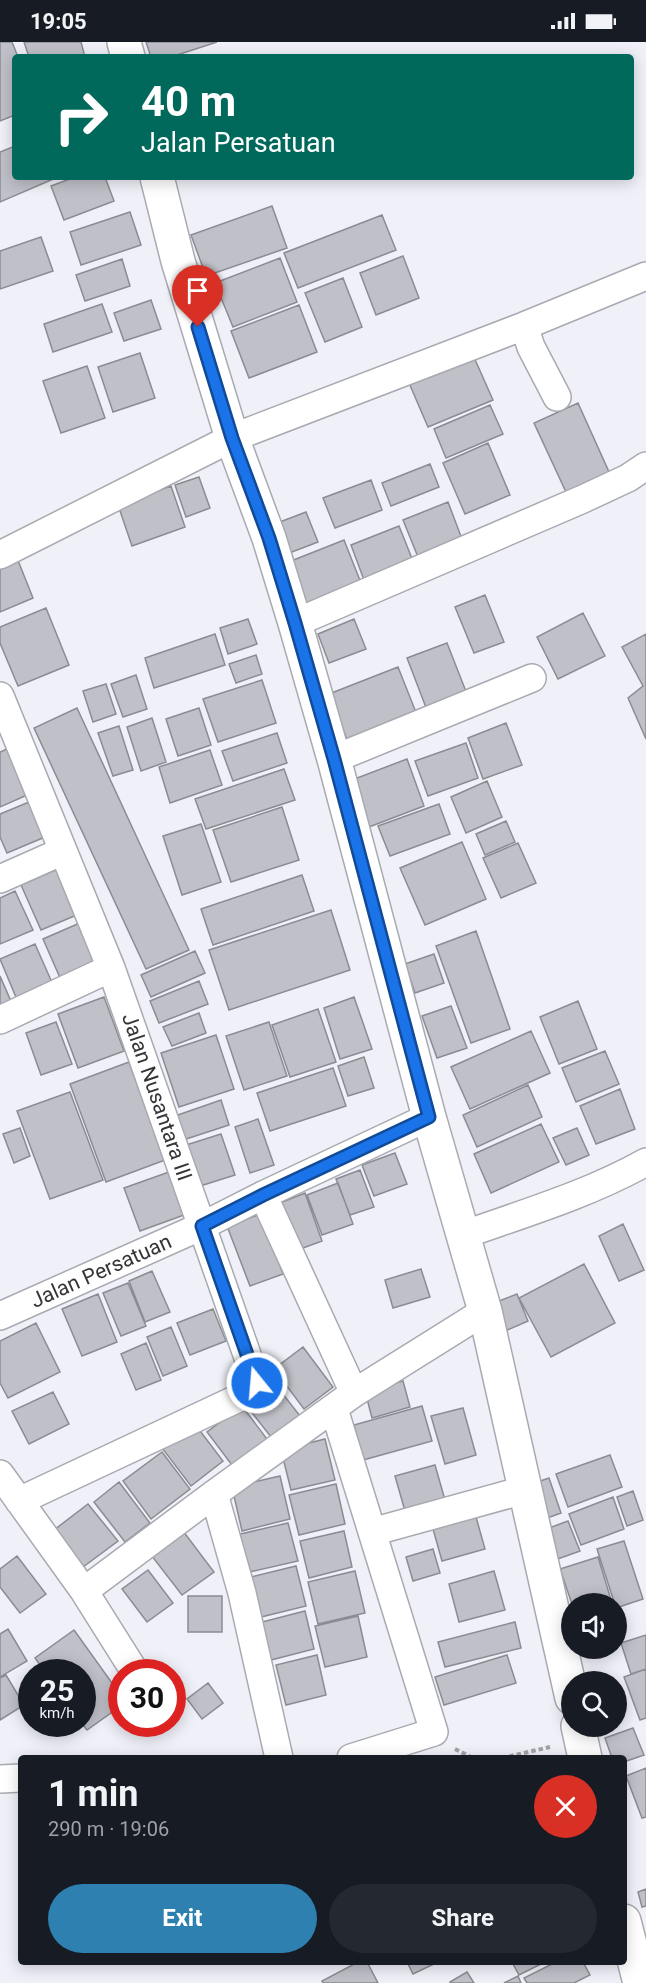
<!DOCTYPE html>
<html lang="en">
<head>
<meta charset="utf-8">
<style>
  body { margin:0; font-family:Roboto,sans-serif; background:#242831; color:#f1f3f6; height:100vh; display:flex; flex-direction:column; font-size:22px; white-space:nowrap }
  * { box-sizing:border-box; margin:0 }
  p { font-size:20px; color:#9ea1a6 }
  .icon { flex:none; width:33px; height:33px; fill:none; stroke:currentColor; stroke-width:2; stroke-linecap:round; stroke-linejoin:round }
  .map { position:relative; flex:1; overflow:hidden }
  .panel { position:absolute; left:18px; top:1713px; width:609px; height:210px; display:flex; flex-direction:column; background:#171b24; border-radius:6px; box-shadow:0 3px 15px #0003 }
  .panel>* { flex:none }
  .hud { position:absolute; left:12px; top:12px; width:622px; height:126px; border-radius:6px; box-shadow:0 3px 15px #0003; background:#00695c; color:#fff; overflow:hidden }
  .tools { position:absolute; left:561px; top:1551px; display:grid; gap:12px }
  .tools a { display:grid; place-items:center; width:66px; height:66px; border-radius:50%; background:#171b24; box-shadow:0 3px 15px #0003; font-size:30px }
  .speed { position:absolute; left:18px; top:1617px; display:flex; gap:12px; font-size:30px; font-weight:700; text-align:center }
  .speed>* { display:grid; place-content:center; width:78px; height:78px; border-radius:50%; background:#171b24; box-shadow:0 3px 15px #0003; line-height:1 }
  .speed small { font-size:15px; font-weight:400 }
  .speed .limit { border:9px solid #d22; background:#fff; color:#111 }
  .pin { position:absolute; display:grid; place-items:center; width:51px; height:51px; color:#fff; margin:-62px -26px; border-radius:50% 50% 50% 0; rotate:-45deg; box-shadow:0 0 6px #0007 }
  .pin .icon { rotate:45deg }
  .me { position:absolute; width:66px; margin:-33px; rotate:343deg; stroke-linejoin:round; filter:drop-shadow(0 0 4px #0008) }
  .turn { display:flex; align-items:center; gap:21px; height:126px; padding:0 30px; font-size:27px }
  .turn .icon { width:78px; height:78px; stroke-width:2.5 }
  .turn b { display:block; font-size:42px; line-height:51px }
  .round { display:grid; place-items:center; flex:none; width:63px; height:63px; border-radius:32px; background:#242831 }
  .head { display:flex; align-items:center; justify-content:space-between; height:102px; padding:0 30px }
  h1 { font-size:36px; font-weight:700; line-height:45px }
  .cta { display:flex; gap:12px; margin-top:auto; padding:12px 30px }
  .cta a { flex:1; height:69px; border-radius:36px; background:#2e80b0; color:#fff; font-size:24px; font-weight:700; line-height:69px; text-align:center }
  .cta a+a { background:#242831; color:#f1f3f6 }
  .status { display:flex; justify-content:space-between; align-items:center; height:42px; padding:0 30px; background:#171b24; direction:ltr }
  .status svg { height:16px; fill:currentColor }
  .map>svg:first-child { display:block }
  .building { fill:#bfc0c8; stroke:#8b8c93; stroke-width:1.5 }
  .lines { fill:none; stroke-linecap:round; stroke-linejoin:round }
  .street-casing { stroke:#a9aab1; stroke-width:30 }
  .secondary-casing { stroke:#a9aab1; stroke-width:36 }
  .path { stroke:#a1a2a7; stroke-width:4; stroke-dasharray:4.5 3; stroke-linecap:butt }
  .street { stroke:#fff; stroke-width:27 }
  .secondary { stroke:#fff; stroke-width:33 }
  .route-casing { stroke:#114b97; stroke-width:15 }
  .route { stroke:#1a73e8; stroke-width:10 }
  .labels { text-anchor:middle; dominant-baseline:central; stroke-width:6; stroke-linejoin:round; paint-order:stroke }
  .street-label { font-size:21px; fill:#353538; stroke:#fefefe }
</style>
</head>
<body>
<div class="status"><b>19:05</b><svg viewBox="0 0 49 12"><path d="M0 12V9h3v3zM5 12V6h3v6zM10 12V3h3v9zM15 12V0h3v12zM26 1h20v11H26zM47 4h2v5h-2z"/></svg></div>
<div class="map">
<svg width="646" height="1941" viewBox="0 0 646 1941">
  <rect width="100%" height="100%" fill="#eff0f8"/>
  <path class="building" d="M0,0H12L18,15H15V73L0,79Z
    M24,0H81L85,15H29Z
    M146,0H217L171,15H151Z
    M15,104V135H58L0,160V110Z
    M75,135H105L114,159L64,178L51,144Z
    M272,164L287,206L206,234L191,193Z
    M130,170L141,203L81,223L70,190Z
    M382,173L396,208L298,246L284,211Z
    M41,195L53,229L0,247V209Z
    M403,214L419,256L376,273L360,231Z
    M280,216L297,260L233,285L215,241Z
    M122,217L130,244L85,259L76,233Z
    M343,236L362,285L325,300L305,251Z
    M151,258L161,287L124,299L114,271Z
    M102,262L112,290L53,310L44,282Z
    M299,263L317,310L249,336L231,289Z
    M140,311L155,356L113,370L98,325Z
    M473,313L493,358L428,385L409,341Z
    M87,324L105,376L61,391L43,339Z
    M578,361L609,430L566,450L534,381Z
    M490,363L503,392L446,416L434,387Z
    M488,401L510,453L465,472L443,421Z
    M430,422L439,445L391,464L382,441Z
    M199,435L210,466L186,475L175,443Z
    M371,438L382,468L335,486L323,456Z
    M171,444L185,485L132,504L118,463Z
    M448,460L462,497L418,515L403,478Z
    M306,470L318,500L284,513L272,483Z
    M399,484L413,519L364,538L351,503Z
    M344,498L363,546L300,571L281,523Z
    M17,516L33,556L0,570V523Z
    M485,553L504,600L474,611L455,565Z
    M46,566L69,623L18,644L0,601V585Z
    M583,571L605,614L558,637L537,595Z
    M248,577L257,602L228,612L220,586Z
    M354,577L366,607L329,621L318,592Z
    M215,592L225,623L154,646L145,616Z
    M646,592V697L628,656L643,644L622,605Z
    M447,601L467,652L427,668L407,616Z
    M256,613L262,632L236,641L229,622Z
    M398,625L419,678L350,705L329,652Z
    M136,633L147,667L123,675L111,642Z
    M262,638L276,681L218,700L203,657Z
    M106,642L116,672L93,680L83,649Z
    M77,666L189,908L146,927L34,686Z
    M199,666L211,703L178,714L166,677Z
    M152,676L166,720L141,729L127,685Z
    M506,681L522,723L483,737L468,696Z
    M119,684L133,728L113,734L98,691Z
    M277,691L287,721L233,739L222,709Z
    M466,701L478,736L428,754L415,719Z
    M7,707L27,753L0,765V710Z
    M210,708L222,743L170,761L159,725Z
    M407,717L424,764L369,785L352,738Z
    M284,727L295,758L206,787L195,757Z
    M487,739L502,775L466,791L451,755Z
    M29,760L45,795L7,811L0,795V772Z
    M439,762L450,792L390,814L378,784Z
    M282,765L299,818L231,840L213,788Z
    M506,779L515,800L485,813L476,792Z
    M201,782L221,840L182,853L163,794Z
    M462,800L486,857L425,883L400,826Z
    M518,801L536,841L501,856L483,816Z
    M60,826L79,872L41,888L21,843Z
    M302,833L314,869L213,903L201,867Z
    M15,849L33,888L0,902V856Z
    M331,868L350,928L229,968L209,908Z
    M82,880L100,921L61,938L43,897Z
    M476,889L510,987L471,1001L436,904Z
    M35,902L54,945L18,960L0,917Z
    M195,909L205,931L151,955L141,933Z
    M434,912L444,941L415,951L405,922Z
    M0,934L13,964L0,970Z
    M199,939L208,962L159,981L150,959Z
    M104,955L124,1009L78,1026L58,972Z
    M354,955L372,1007L340,1017L324,966Z
    M578,959L597,1007L559,1022L540,975Z
    M451,964L467,1006L437,1016L422,974Z
    M318,967L336,1020L290,1035L272,983Z
    M199,971L206,991L172,1004L163,985Z
    M56,980L72,1022L41,1033L26,991Z
    M269,980L287,1034L244,1048L226,994Z
    M531,989L550,1031L470,1067L451,1025Z
    M216,993L234,1047L179,1065L161,1011Z
    M605,1009L619,1042L576,1060L562,1026Z
    M364,1015L374,1046L348,1054L338,1024Z
    M129,1020L165,1118L106,1140L70,1042Z
    M333,1026L346,1064L270,1089L257,1051Z
    M528,1043L542,1075L477,1105L463,1073Z
    M620,1047L635,1087L596,1102L580,1064Z
    M70,1050L103,1138L50,1157L17,1069Z
    M221,1058L229,1083L180,1099L172,1075Z
    M258,1077L274,1123L250,1131L235,1085Z
    M541,1082L559,1120L491,1151L474,1112Z
    M20,1086L30,1114L14,1121L3,1092Z
    M577,1086L589,1113L566,1123L553,1096Z
    M221,1092L235,1133L197,1145L183,1104Z
    M395,1111L407,1142L374,1154L362,1123Z
    M360,1128L374,1165L350,1173L336,1137Z
    M169,1130L184,1173L140,1189L124,1146Z
    M338,1141L353,1182L322,1193L307,1153Z
    M305,1151L322,1199L292,1210L275,1163Z
    M261,1172L283,1232L250,1244L227,1184Z
    M623,1182L644,1228L619,1239L599,1194Z
    M584,1222L615,1281L551,1315L519,1256Z
    M421,1227L430,1255L393,1266L385,1238Z
    M152,1229L170,1270L145,1280L129,1239Z
    M128,1241L146,1284L121,1294L103,1251Z
    M98,1252L117,1300L82,1314L62,1267Z
    M517,1252L528,1279L505,1289L494,1261Z
    M213,1267L226,1299L190,1313L177,1281Z
    M36,1281L60,1330L8,1356L0,1341V1299Z
    M171,1285L187,1324L163,1334L147,1295Z
    M146,1301L161,1338L136,1348L121,1312Z
    M303,1305L333,1345L304,1367L274,1327Z
    M403,1339L410,1365L372,1376L365,1349Z
    M275,1342L304,1379L275,1400L246,1363Z
    M53,1350L69,1382L29,1402L12,1369Z
    M242,1364L273,1405L238,1431L207,1390Z
    M422,1364L432,1399L363,1418L354,1383Z
    M463,1366L476,1413L445,1422L431,1374Z
    M194,1381L223,1419L191,1444L162,1406Z
    M325,1397L335,1438L291,1448L281,1408Z
    M162,1410L190,1447L151,1477L123,1439Z
    M610,1413L622,1445L568,1465L556,1432Z
    M435,1423L445,1458L405,1469L395,1434Z
    M280,1434L290,1477L242,1489L232,1445Z
    M549,1436L561,1471L539,1479L526,1444Z
    M119,1440L150,1481L125,1500L94,1460Z
    M336,1442L345,1482L299,1493L289,1453Z
    M633,1449L643,1478L627,1484L617,1455Z
    M613,1455L624,1487L581,1503L569,1472Z
    M88,1462L118,1499L83,1525L54,1488Z
    M476,1475L485,1507L442,1519L433,1487Z
    M568,1479L580,1509L552,1519L541,1489Z
    M288,1481L298,1519L245,1531L236,1493Z
    M183,1489L214,1530L182,1553L151,1513Z
    M344,1489L352,1525L309,1536L300,1499Z
    M624,1499L643,1557L616,1566L597,1507Z
    M433,1507L440,1531L413,1539L406,1515Z
    M17,1514L46,1552L20,1571L0,1545V1527Z
    M598,1515L612,1561L572,1562L560,1527Z
    M296,1524L306,1564L261,1575L251,1535Z
    M148,1528L173,1561L147,1580L122,1547Z
    M355,1529L365,1571L318,1582L308,1540Z
    M494,1529L505,1568L459,1580L449,1542Z
    M188,1554H222V1590H188Z
    M305,1569L314,1607L271,1618L262,1580Z
    M358,1574L367,1615L325,1625L315,1584Z
    M515,1580L521,1606L445,1625L438,1600Z
    M8,1587L27,1619L0,1635V1592Z
    M74,1588L122,1655V1663L87,1688L82,1682V1630H45L35,1616Z
    M646,1593V1627L631,1632L621,1601Z
    M317,1613L326,1653L286,1663L276,1623Z
    M507,1613L516,1641L444,1663L435,1635Z
    M646,1627V1676L640,1678L624,1635Z
    M6,1633L24,1663L0,1678V1636Z
    M208,1641L223,1661L202,1677L187,1657Z
    M633,1686L644,1713L624,1720V1716H612L605,1696Z
    M646,1726V1775L642,1776L626,1734Z
    M646,1847V1864L642,1865L638,1850Z
    M358,1920H367L378,1941H323L322,1939Z
    M407,1920H438L413,1932Z
    M512,1920H545L519,1933Z
    M556,1920H583L590,1933L574,1941H527L524,1936Z
    M467,1930L474,1941H451L450,1940Z
    M518,1934L521,1941H504Z"/>
  <g class="lines">
    <defs>
      <path id="street" d="M524,284L531,305L557,355
        M0,513L232,396L524,284L646,234
        M295,581L583,457L628,436L646,424
        M0,654L111,926L257,1341L254,1348L245,1353L19,1459
        M334,717L532,636
        M0,837L63,809
        M0,978L111,926
        M263,1153L354,1351
        M463,1193C525,1171 589,1152 646,1120
        M0,1274L202,1184L263,1153L429,1075
        M334,1367L434,1690L351,1716
        M0,1432L84,1549L214,1452L354,1351L485,1269
        M214,1452L242,1551L279,1716
        M372,1490L524,1448
        M84,1549L135,1630
        M0,1737L21,1736"/>
      <path id="secondary" d="M124,0L128,15
        M157,135L178,219L232,396L269,496L295,581L334,717L429,1075L485,1269L572,1656
        M578,1684L585,1716
        M624,1879L640,1941"/>
    </defs>
    <use href="#street" class="street-casing"/>
    <use href="#secondary" class="secondary-casing"/>
    <path class="path" d="M455,1707L473,1716
      M502,1716L550,1705"/>
    <use href="#street" class="street"/>
    <use href="#secondary" class="secondary"/>
  </g>
  <g class="lines">
    <defs>
      <path id="route" d="M198,285L232,396L269,496L295,581L334,717L429,1075L263,1153L202,1184L257,1341"/>
    </defs>
    <use href="#route" class="route-casing"/>
    <use href="#route" class="route"/>
  </g>
  <g class="labels">
    <g class="street-label">
      <text transform="translate(157 1055) rotate(71)">Jalan Nusantara III</text>
      <text transform="translate(101 1229) rotate(-24)">Jalan Persatuan</text>
    </g>
  </g>
</svg>
<div class="tools">
<a><svg class="icon" aria-label="sound" viewBox="0 0 24 24"><path d="M4 9h4l5-4v14l-5-4H4zM17 9q2 3 0 6"/></svg></a>
<a><svg class="icon" aria-label="search" viewBox="0 0 24 24"><circle cx="10" cy="10" r="6"/><path d="M15 15l6 6"/></svg></a>
</div>
<div class="speed"><div>25<small>km/h</small></div><div class="limit">30</div></div>
<div class="pin" style="left:198px;top:285px;background:#d93025"><svg class="icon" aria-label="arrive" viewBox="0 0 24 24"><path d="M6 21V4h12l-3 4 3 4H6"/></svg></div>
<svg class="me" style="left:257px;top:1341px" viewBox="-20 -20 40 40"><circle r="17" fill="#1a73e8" stroke="#fff" stroke-width="3"/><path d="M0-11L8 9 0 5-8 9z" fill="#fff"/></svg>
<div class="hud">
<div class="turn"><svg class="icon" aria-label="right" viewBox="0 0 24 24"><path d="M7 20v-9h11M14 6l5 5-5 5"/></svg><div><b>40 m</b>Jalan Persatuan</div></div>
</div>
<section class="panel">
<div class="head"><div><h1>1 min</h1><p>290 m · 19:06</p></div><a class="round" style="background:#d93025;color:#fff"><svg class="icon" aria-label="close" viewBox="0 0 24 24"><path d="M6 6l12 12M18 6L6 18"/></svg></a></div>
<div class="cta"><a>Exit</a><a>Share</a></div>
</section>
</div>
</body>
</html>
